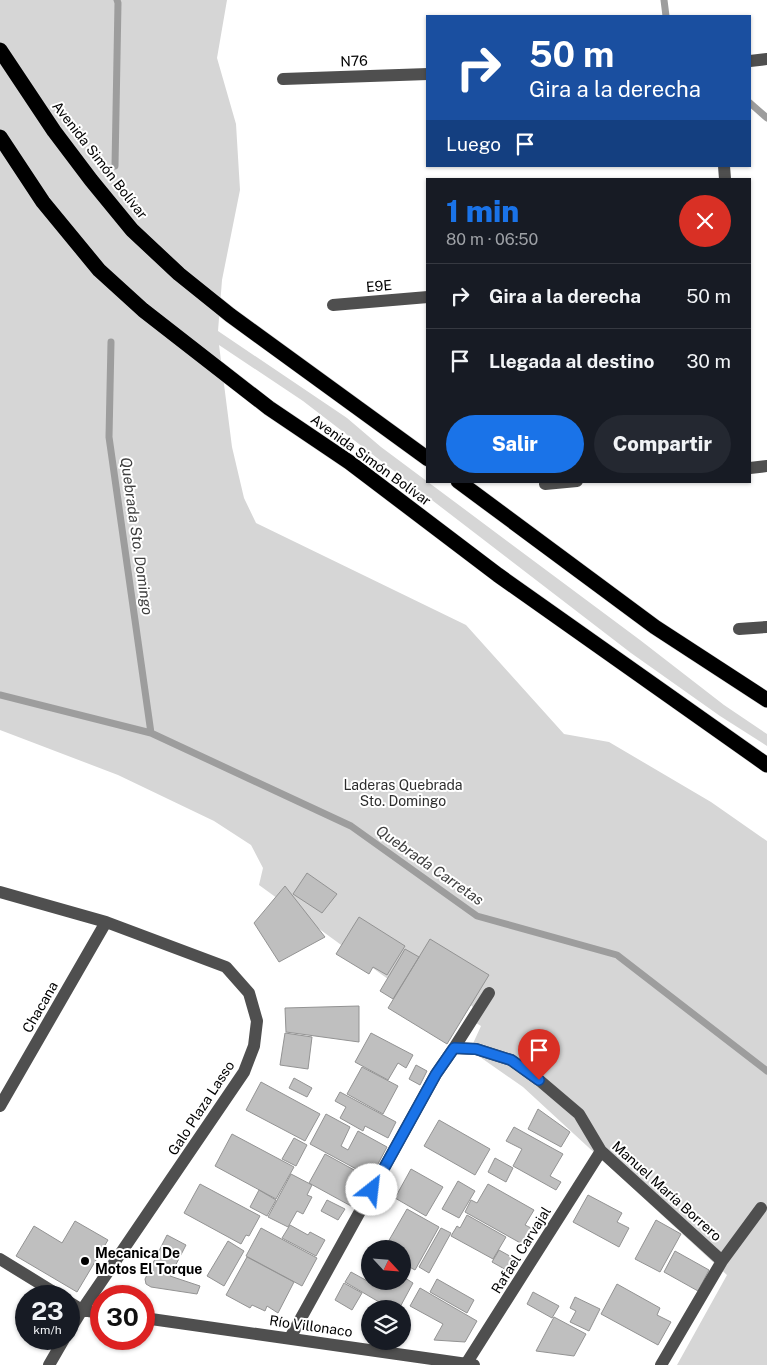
<!DOCTYPE html>
<html lang="es">
<head>
<meta charset="utf-8">
<style>
  body { margin:0; font-family:"Public Sans",sans-serif; background:#242831; color:#f1f3f6; height:100vh; display:flex; flex-direction:column; font-size:19px; white-space:nowrap }
  * { box-sizing:border-box; margin:0 }
  p { font-size:16px; color:#9ea1a6 }
  .icon { flex:none; width:28px; height:28px; fill:none; stroke:currentColor; stroke-width:2; stroke-linecap:round; stroke-linejoin:round }
  .map { position:relative; flex:1; overflow:hidden }
  .drawer { position:absolute; left:426px; top:178px; width:325px; height:305px; display:flex; flex-direction:column; background:#171b24; border-radius:0px; box-shadow:0 1px 4px #0004 }
  .drawer>* { flex:none }
  .guide { position:absolute; left:426px; top:15px; width:325px; height:152px; border-radius:0px; box-shadow:0 1px 4px #0004; background:#1a4fa0; color:#fff; overflow:hidden }
  .needle { width:32px; rotate:116deg }
  .buttons { position:absolute; left:361px; top:1240px; display:grid; gap:10px }
  .buttons a { display:grid; place-items:center; width:50px; height:50px; border-radius:50%; background:#171b24; box-shadow:0 1px 4px #0004; font-size:25px }
  .speed { position:absolute; left:15px; top:1285px; display:flex; gap:10px; font-size:25px; font-weight:700; text-align:center }
  .speed>* { display:grid; place-content:center; width:65px; height:65px; border-radius:50%; background:#171b24; box-shadow:0 1px 4px #0004; line-height:1 }
  .speed small { font-size:12px; font-weight:400 }
  .speed .limit { border:8px solid #d22; background:#fff; color:#111 }
  .pin { position:absolute; display:grid; place-items:center; width:42px; height:42px; color:#fff; margin:-51px -21px; border-radius:50% 50% 50% 0; rotate:-45deg; box-shadow:0 0 5px #0007 }
  .pin .icon { rotate:45deg }
  .me { position:absolute; width:55px; margin:-28px; rotate:29deg; stroke-linejoin:round; filter:drop-shadow(0 0 4px #0008) }
  .turn { display:flex; align-items:center; gap:18px; height:105px; padding:0 20px; font-size:22px }
  .turn .icon { width:65px; height:65px; stroke-width:2.5 }
  .turn b { display:block; font-size:35px; line-height:42px }
  .then { display:flex; align-items:center; height:48px; padding:0 20px; background:#0003; gap:10px; font-size:19px }
  .round { display:grid; place-items:center; flex:none; width:52px; height:52px; border-radius:26px; background:#242831 }
  .headline { display:flex; align-items:center; justify-content:space-between; height:85px; padding:0 20px }
  h1 { font-size:30px; font-weight:800; line-height:38px; color:#1a73e8 }
  .button { display:flex; gap:10px; margin-top:auto; padding:10px 20px }
  .button a { flex:1; height:58px; border-radius:30px; background:#1a73e8; color:#fff; font-size:20px; font-weight:800; line-height:58px; text-align:center }
  .button a+a { background:#242831; color:#f1f3f6 }
  ul { padding:0; list-style:none }
  li { display:flex; align-items:center; gap:15px; height:65px; padding:0 20px; border-top:1px solid #363941 }
  li div { flex:1 }
  li b { display:block; font-size:19px }
  li em { font-style:normal }
  .map>svg:first-child { display:block }
  .green { fill:#d6d6d6 }
  .lines { fill:none; stroke-linecap:round; stroke-linejoin:round }
  .stream { stroke:#9d9d9d; stroke-width:7 }
  .building { fill:#bfbfbf; stroke:#939393 }
  .highway-casing { stroke:#dbdbdb; stroke-width:16 }
  .minor { stroke:#4f4f4f; stroke-width:12 }
  .highway { stroke:#000; stroke-width:15 }
  .route-casing { stroke:#114b97; stroke-width:12 }
  .route { stroke:#1a73e8; stroke-width:9 }
  .poi-dot { fill:#000; stroke:#fff; stroke-width:2 }
  .labels { text-anchor:middle; dominant-baseline:central; stroke-width:4; stroke-linejoin:round; paint-order:stroke }
  .street-label { font-size:14px; fill:#000; stroke:#fff }
  .park-label { font-size:14px; fill:#2d2d2d; stroke:#fff }
  .poi-label { font-size:14px; font-weight:bold; fill:#000; stroke:#fff; text-anchor:start }
  .water-label { font-size:15px; font-style:italic; fill:#3e3e3e; stroke:#fff }
</style>
</head>
<body>
<div class="map">
<svg width="767" height="1365" viewBox="0 0 767 1365">
  <rect width="100%" height="100%" fill="#fff"/>
  <path class="green" d="M0,0H227L217,58L236,124L240,190L222,280L218,331L347,418L381,447L640,640L724,705L767,734V746L720,716L631,653L303,401L219,345L232,447L244,498L256,523L466,625L564,734L609,742L711,802L767,841V1365H677L727,1275L523,1087L470,1050L481,1026L468,1018L473,1007L412,960L392,982L259,885L263,868L251,845L214,821L118,775L0,730Z"/>
  <g class="lines">
    <path class="stream" d="M664,0L666,16
      M750,103L767,118
      M115,166L118,3L117,0
      M111,342L109,437L151,733
      M0,695L151,733L351,826L477,916L617,955L767,1071"/>
  </g>
  <path class="building" d="M307,873L337,894L322,913L293,894Z
    M285,886L325,937L279,962L254,923Z
    M359,917L405,946L387,975L373,967L369,974L336,954Z
    M430,939L489,975L447,1044L388,1008Z
    M405,949L419,957L393,999L380,991Z
    M359,1006V1042L286,1032L285,1008Z
    M285,1033L312,1037L308,1069L280,1065Z
    M371,1033L413,1055L406,1068L398,1063L388,1080L355,1062Z
    M416,1065L427,1071L420,1085L409,1079Z
    M362,1067L398,1086L383,1114L347,1094Z
    M294,1078L312,1088L307,1097L289,1088Z
    M261,1082L320,1114L305,1141L246,1110Z
    M340,1092L396,1122L388,1138L365,1126L363,1131L340,1118L346,1107L335,1101Z
    M538,1109L570,1132L561,1147L528,1129Z
    M326,1114L350,1127L341,1146L348,1150L358,1131L387,1147L371,1177L310,1144Z
    M439,1120L490,1149L475,1175L424,1146Z
    M514,1127L563,1154L550,1176L561,1182L556,1190L513,1166L522,1149L506,1141Z
    M232,1134L294,1167L276,1199L215,1166Z
    M294,1138L307,1145L296,1166L282,1159Z
    M325,1154L367,1177L351,1206L309,1183Z
    M495,1158L513,1168L506,1182L488,1172Z
    M411,1169L443,1187L426,1216L395,1198Z
    M291,1174L312,1185L307,1195L312,1197L303,1214L297,1211L288,1227L268,1217Z
    M458,1181L475,1191L459,1218L442,1209Z
    M200,1184L260,1216L249,1236L246,1235L241,1244L184,1213Z
    M488,1184L534,1210L525,1225L533,1229L524,1245L465,1212L471,1200L477,1203Z
    M259,1190L276,1200L267,1216L250,1207Z
    M588,1195L622,1213L617,1222L629,1228L619,1247L573,1222Z
    M327,1200L345,1209L338,1220L321,1211Z
    M407,1209L439,1227L415,1270L402,1263V1249H384Z
    M467,1215L506,1237L493,1259L451,1236L457,1226L460,1228Z
    M656,1220L681,1234L660,1272L635,1259Z
    M75,1221L108,1240L77,1292L16,1256L34,1226L62,1243Z
    M290,1225L308,1235L310,1232L325,1240L316,1256L282,1238Z
    M261,1228L317,1258L302,1286L246,1256Z
    M441,1228L451,1233L429,1273L419,1267Z
    M167,1235L186,1245L170,1276L200,1286L197,1294L151,1287L146,1284L145,1279Z
    M228,1241L244,1251L224,1286L207,1276Z
    M499,1250L515,1259L508,1271L492,1262Z
    M675,1251L709,1270L698,1291L664,1272Z
    M247,1257L294,1282L278,1313L267,1306L265,1311L252,1305L250,1308L226,1295Z
    M351,1272L371,1283L372,1281H402V1276L413,1283L399,1309H391L345,1282Z
    M437,1279L474,1300L467,1313L430,1292Z
    M344,1283L362,1293L352,1310L335,1300Z
    M617,1284L660,1308L657,1315L671,1322L658,1345L601,1314Z
    M420,1288L477,1321L465,1342L434,1340L443,1324L410,1306Z
    M533,1292L559,1306L552,1318L527,1304Z
    M575,1297L600,1309L589,1331L570,1322L576,1311L570,1308Z
    M554,1317L586,1334L574,1356L536,1351Z"/>
  <g class="lines">
    <defs>
      <path id="highway" d="M0,50L54,131L91,180L132,230L179,274L230,315L428,459
        M0,137L43,202L99,270L143,310L269,408L349,462L498,575L767,765
        M458,481L655,627L767,700"/>
    </defs>
    <use href="#highway" class="highway-casing"/>
    <path class="minor" d="M750,61L767,59
      M283,79L428,74
      M724,166L725,179
      M333,305L428,297
      M750,468L767,466
      M545,484L577,481
      M739,629L767,627
      M0,892L106,922L226,967L249,993L257,1021L254,1046L244,1072L82,1310L69,1331
      M454,1048L489,993
      M0,1106L106,922
      M0,1259L60,1296
      M69,1302L82,1310L101,1313
      M144,1318L474,1365
      M290,1338L436,1074L454,1048L476,1049L511,1060L539,1080L579,1114L601,1151L722,1261
      M466,1364L601,1151
      M49,1365L64,1339
      M661,1365L722,1261L761,1208"/>
    <use href="#highway" class="highway"/>
  </g>
  <g class="lines">
    <defs>
      <path id="route" d="M372,1190L436,1074L454,1048L476,1049L511,1060L539,1080"/>
    </defs>
    <use href="#route" class="route-casing"/>
    <use href="#route" class="route"/>
  </g>
  <circle class="poi-dot" cx="85" cy="1261" r="5"/>
  <g class="labels">
    <g class="street-label">
      <text transform="translate(354 61) rotate(-2)">N76</text>
      <text transform="translate(100 160) rotate(52)">Avenida Simón Bolívar</text>
      <text transform="translate(379 286) rotate(-5)">E9E</text>
      <text transform="translate(371 460) rotate(36)">Avenida Simón Bolívar</text>
      <text transform="translate(40 1007) rotate(-60)">Chacana</text>
      <text transform="translate(201 1108) rotate(-57)">Galo Plaza Lasso</text>
      <text transform="translate(667 1191) rotate(42)">Manuel María Borrero</text>
      <text transform="translate(521 1250) rotate(-58)">Rafael Carvajal</text>
      <text transform="translate(311 1326) rotate(8)">Río Villonaco</text>
    </g>
    <g class="park-label">
      <text x="403" y="785">Laderas Quebrada<tspan x="403" dy="16">Sto. Domingo</tspan></text>
    </g>
    <g class="poi-label">
      <text x="95" y="1253">Mecanica De<tspan x="95" dy="16">Motos El Torque</tspan></text>
    </g>
    <g class="water-label">
      <text transform="translate(137 536) rotate(82)">Quebrada Sto. Domingo</text>
      <text transform="translate(430 865) rotate(35)">Quebrada Carretas</text>
    </g>
  </g>
</svg>
<div class="buttons">
<a><svg class="needle" viewBox="-14 -14 28 28"><path d="M0-13l5 13h-10z" fill="#e53935"/><path d="M0 13l5-13h-10z" fill="#9ea1a6"/></svg></a>
<a><svg class="icon" aria-label="layers" viewBox="0 0 24 24"><path d="M12 4l9 5-9 5-9-5zM3 14l9 5 9-5"/></svg></a>
</div>
<div class="speed"><div>23<small>km/h</small></div><div class="limit">30</div></div>
<div class="pin" style="left:539px;top:1080px;background:#d93025"><svg class="icon" aria-label="arrive" viewBox="0 0 24 24"><path d="M6 21V4h12l-3 4 3 4H6"/></svg></div>
<svg class="me" style="left:372px;top:1190px" viewBox="-20 -20 40 40"><circle r="19" fill="#fff"/><path d="M0-13L10 11 0 6-10 11z" fill="#1a73e8"/></svg>
<div class="guide">
<div class="turn"><svg class="icon" aria-label="right" viewBox="0 0 24 24"><path d="M7 20v-9h11M14 6l5 5-5 5"/></svg><div><b>50 m</b>Gira a la derecha</div></div>
<div class="then">Luego<svg class="icon" aria-label="arrive" viewBox="0 0 24 24"><path d="M6 21V4h12l-3 4 3 4H6"/></svg></div>
</div>
<section class="drawer">
<div class="headline"><div><h1>1 min</h1><p>80 m · 06:50</p></div><a class="round" style="background:#d93025;color:#fff"><svg class="icon" aria-label="close" viewBox="0 0 24 24"><path d="M6 6l12 12M18 6L6 18"/></svg></a></div>
<ul>
<li><svg class="icon" aria-label="right" viewBox="0 0 24 24"><path d="M7 20v-9h11M14 6l5 5-5 5"/></svg><div><b>Gira a la derecha</b></div><em>50 m</em></li>
<li><svg class="icon" aria-label="arrive" viewBox="0 0 24 24"><path d="M6 21V4h12l-3 4 3 4H6"/></svg><div><b>Llegada al destino</b></div><em>30 m</em></li>
</ul>
<div class="button"><a>Salir</a><a>Compartir</a></div>
</section>
</div>
</body>
</html>
